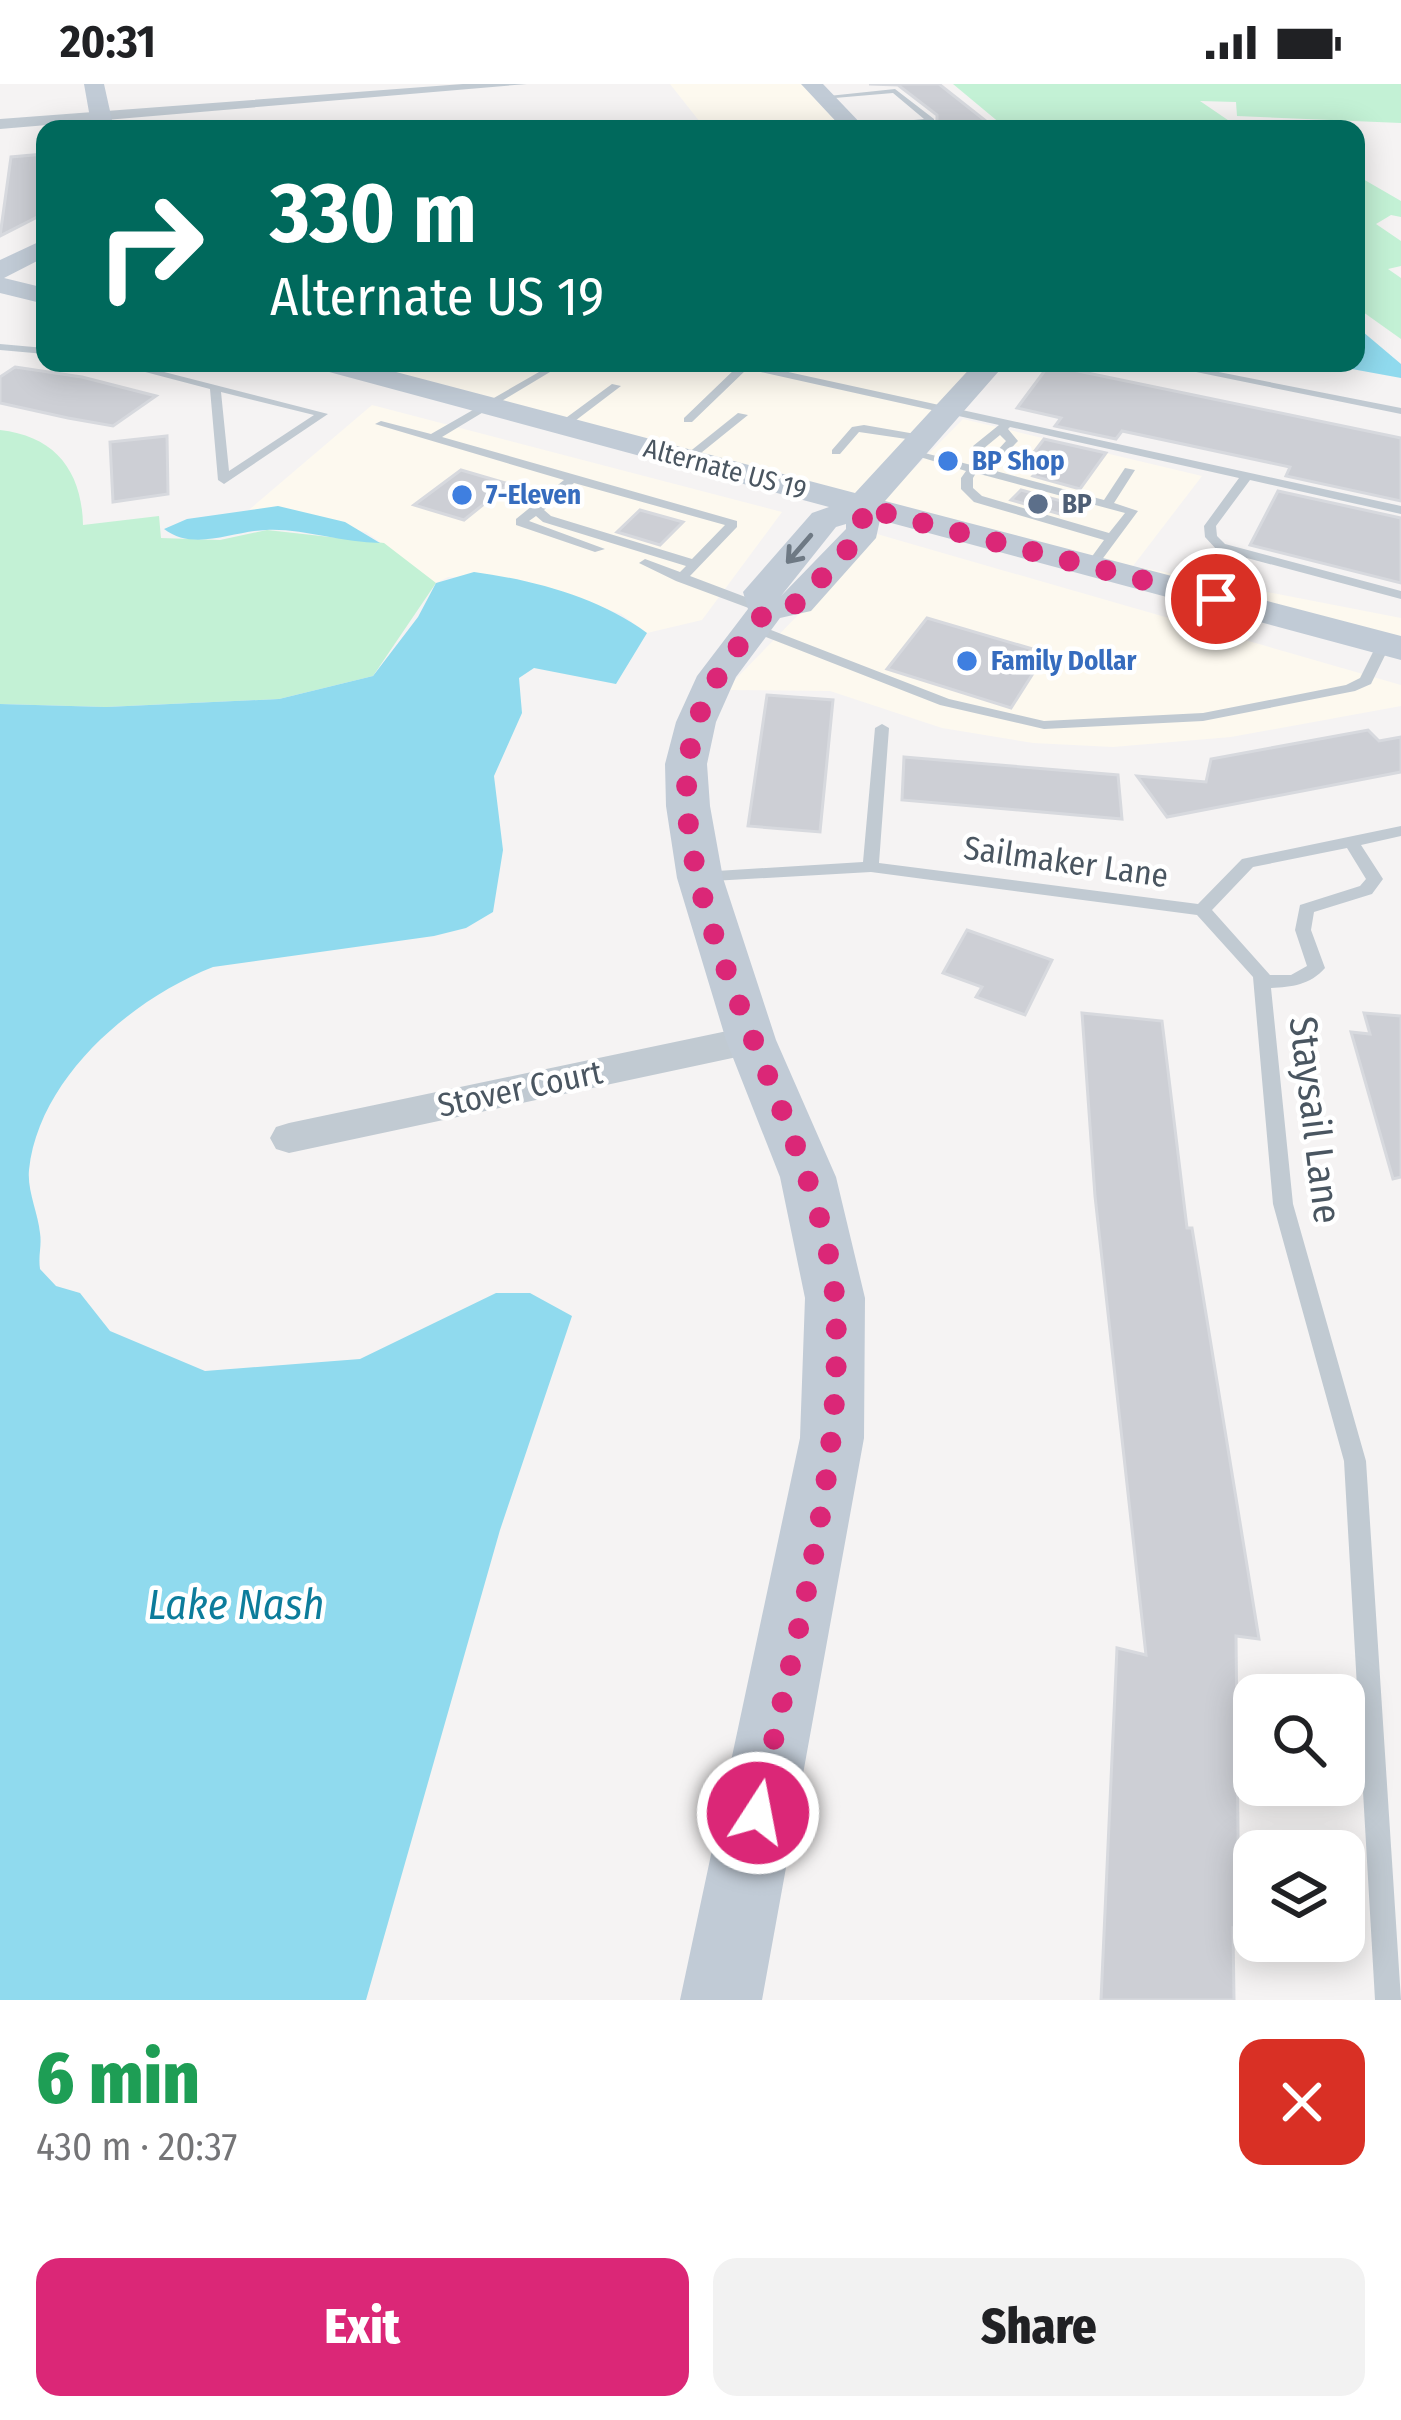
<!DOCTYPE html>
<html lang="en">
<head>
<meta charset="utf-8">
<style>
  body { margin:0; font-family:"Fira Sans Condensed",sans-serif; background:#f2f2f2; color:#202124; height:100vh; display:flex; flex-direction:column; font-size:45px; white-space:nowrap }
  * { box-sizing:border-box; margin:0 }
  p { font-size:39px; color:#757577 }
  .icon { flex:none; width:66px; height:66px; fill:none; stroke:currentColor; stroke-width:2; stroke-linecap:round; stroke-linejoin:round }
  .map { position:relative; height:1916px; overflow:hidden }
  .drawer { display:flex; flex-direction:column; background:#fff; flex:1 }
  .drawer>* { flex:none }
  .guide { position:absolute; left:36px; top:36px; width:1329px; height:252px; border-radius:24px; box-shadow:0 6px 30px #0003; background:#00695c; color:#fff; overflow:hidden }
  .tools { position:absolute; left:1233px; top:1590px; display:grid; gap:24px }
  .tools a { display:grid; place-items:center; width:132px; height:132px; border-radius:24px; background:#fff; box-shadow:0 6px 30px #0003; font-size:60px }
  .pin { position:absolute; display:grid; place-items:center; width:102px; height:102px; color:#fff; margin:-51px; border:6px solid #fff; border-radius:50%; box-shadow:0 3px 12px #0007 }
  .me { position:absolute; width:132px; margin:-66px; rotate:11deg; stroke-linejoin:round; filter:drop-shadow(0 0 9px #0008) }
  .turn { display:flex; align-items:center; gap:42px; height:252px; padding:0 36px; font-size:54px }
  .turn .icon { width:156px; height:156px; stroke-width:2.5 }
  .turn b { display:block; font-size:84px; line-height:102px }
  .round { display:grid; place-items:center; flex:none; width:126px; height:126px; border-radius:24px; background:#f2f2f2 }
  .overview { display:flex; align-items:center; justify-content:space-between; height:204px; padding:0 36px }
  h1 { font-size:72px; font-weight:800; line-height:90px; color:#1e9e55 }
  .action { display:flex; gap:24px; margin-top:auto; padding:24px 36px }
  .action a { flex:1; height:138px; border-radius:24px; background:#db2777; color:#fff; font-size:48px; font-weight:800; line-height:138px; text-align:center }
  .action a+a { background:#f2f2f2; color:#202124 }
  .status { display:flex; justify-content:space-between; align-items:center; height:84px; padding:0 60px; background:#fff; direction:ltr }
  .status svg { height:33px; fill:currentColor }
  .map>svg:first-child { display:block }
  .commercial { fill:#fdf9ef }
  .green { fill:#c3f1d5 }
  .water { fill:#90daee }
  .building { fill:#cdcfd5; stroke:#d7d9de; stroke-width:3 }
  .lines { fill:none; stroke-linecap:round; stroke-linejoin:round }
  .lane { fill:#c1cad2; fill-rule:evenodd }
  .street { fill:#c1cad2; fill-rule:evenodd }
  .secondary { fill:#c1cbd6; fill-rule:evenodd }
  .oneway { stroke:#6e7984 }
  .route { stroke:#db2777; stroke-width:21; stroke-dasharray:0 37.8 }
  .shop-dot { fill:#3f7fe0; stroke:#fff; stroke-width:4.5 }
  .service-dot { fill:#5c6f8a; stroke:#fff; stroke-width:4.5 }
  .labels { text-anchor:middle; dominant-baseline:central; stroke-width:9; stroke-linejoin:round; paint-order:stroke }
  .far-shop-label { font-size:27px; font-weight:bold; fill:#366cbe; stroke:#fff; text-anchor:start }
  .far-street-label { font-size:27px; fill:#4a5661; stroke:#fff }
  .far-service-label { font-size:27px; font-weight:bold; fill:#4e5e75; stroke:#fff; text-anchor:start }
  .street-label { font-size:33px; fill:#4a5661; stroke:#fff }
  .near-street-label { font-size:39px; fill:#4a5661; stroke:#fff }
  .near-water-label { font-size:42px; font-style:italic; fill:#0c7c9b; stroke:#fff }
</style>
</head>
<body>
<div class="status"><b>20:31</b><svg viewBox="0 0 49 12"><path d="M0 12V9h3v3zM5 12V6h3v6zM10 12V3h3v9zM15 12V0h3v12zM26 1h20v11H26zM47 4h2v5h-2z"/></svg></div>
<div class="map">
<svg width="1401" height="1916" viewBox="0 0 1401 1916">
  <rect width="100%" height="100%" fill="#f5f3f3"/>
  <path class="commercial" d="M670,0H802L846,45L700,38Z
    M354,279H978L854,413Z
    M372,321L782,428L702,536L647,549L621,530L526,497L448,493L436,499L366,448L250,425Z
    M963,335L1202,392L1133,482L1401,534V556L879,420Z
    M877,450L1401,601V622L1231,653L1113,663L1033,659L942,644L830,607L725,606Z"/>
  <path class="green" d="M953,0H1401V39L1237,32L1236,18L1200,17L1241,45H1007Z
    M1356,91L1401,117V133L1391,131L1376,140L1401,157V182L1388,185L1401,194V255L1356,223Z
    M0,346C55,352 82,387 83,441L159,432L161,454L220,456L267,446L384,459L436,499L373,592L279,615L106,623L0,620Z"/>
  <path class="water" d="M1356,242L1401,280V294L1319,279H1356Z
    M278,422L345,438L380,459C342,459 302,444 266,446C233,447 194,468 164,445L187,435Z
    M474,488C533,496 598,513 647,549L616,600L534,584L519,594L522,629L494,692L503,766L493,828L466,844L434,852L213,883C132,915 39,993 29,1086C27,1106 38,1129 40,1149C42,1162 38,1171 40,1185L56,1202L80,1209L110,1247L205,1287L360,1275L496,1209H530L572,1232L500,1446L366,1916H0V620L106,623L279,615L373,592L418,533L436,499Z"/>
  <path class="building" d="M869,0H939L996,45H922L937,42V31L898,1Z
    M45,70V129L0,152L11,73Z
    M1049,281L1401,354V417L1286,392L1290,383L1122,347L1116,355L1055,342L1061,334L1017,324Z
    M15,283L82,293L156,312L113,342L68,334L0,319V293Z
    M167,352L168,410L113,418L110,358Z
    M1044,355L1106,369L1080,405L1033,392L1040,384L1025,380Z
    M461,386L509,400L464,436L414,421Z
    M1021,406L1069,419L1060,430L1011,416Z
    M1278,407L1401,434V499L1250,461Z
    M640,426L683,438L660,461L617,448Z
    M927,534L1046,569L1011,624L887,585Z
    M767,611L833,616L820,748L748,742Z
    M1368,646L1379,657L1401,653V688L1167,733L1137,692L1206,698L1211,675Z
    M904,673L1118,691L1122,735L902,716Z
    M967,846L1052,876L1025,931L976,913L982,903L943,889Z
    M1082,929L1162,937L1187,1144H1192L1259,1555L1236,1552L1239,1846L1233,1844L1234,1916H1101L1117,1564L1146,1571L1095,1112Z
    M1364,929L1401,932V1093L1393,1095L1351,948L1370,950Z"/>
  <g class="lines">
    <path class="lane" d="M895,5L934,35V39L902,43L904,45H851L854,42L924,35L893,9L823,15L819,13Z
      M0,260L45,264V270L0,266Z
      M111,279H129L328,330L224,400L218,396L210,305ZM221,308L314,331L229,387Z
      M507,279L546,283L553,279H565L442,353L737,437V443L690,492L772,523V529H762L676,497L639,479L645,475L680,488L686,482L543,438L536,432L529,437L605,465L595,468L516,441V435L564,396L375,340L381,337L431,350L539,288ZM574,399L725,441L692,475L551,432L544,426Z
      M728,279H747L1401,422V430L1250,396L1216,442L1217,452L1225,460L1401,507V515L1217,466L1205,453L1204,442L1239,394L1010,343L1008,345L1018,357L1016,359L1004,372L985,377L981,383L1104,416L1125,384L1135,386L1114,419L1138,427L1095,485H1087L1085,482L1104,456L974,418L961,405V394L966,387L907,369L913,366L971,381L975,375L973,362L999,341L747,285L692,338H684V334L737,283ZM1000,351L1006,357L996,368L985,370L983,365ZM976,389L1125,429L1109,449L982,412L973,404V394Z
      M870,279H939L918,287Z
      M1152,279H1173L1401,324V330Z
      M612,300L621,302L567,343H559V339Z
      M738,329L748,331L691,377H683V373Z
      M864,341L927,352L933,355L927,358L859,348L840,370H832V366L852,343Z
      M753,539L949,615L1044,637L1203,629L1346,601L1360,594L1379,556L1384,555L1391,559L1371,600L1355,607L1203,637L1044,645L940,621L748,546V540Z
      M882,640L889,644L879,779L1198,820L1242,775L1401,742V752L1361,761L1383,795L1372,810L1314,828L1311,846L1325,884C1310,901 1292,903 1271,904L1293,1120L1366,1377L1401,1916H1375L1344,1377L1273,1120L1253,893L1197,831L871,788L695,798L693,794L701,788L863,778L875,644ZM1347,764L1366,795L1360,802L1300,821L1295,846L1307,882L1291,891H1270L1212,826L1253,783Z"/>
    <path class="street" d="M463,0H527L0,45V35Z
      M751,942L764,946L769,956L764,966L751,970L289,1069L276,1065L270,1054L276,1043L289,1039Z"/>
    <path class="secondary" d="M84,0H104L114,45H92Z
      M801,0H823L866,45H843Z
      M45,155V173L4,194L45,204V220L0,209V176Z
      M313,279H362L855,409L975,279H1006L885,417L1401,552V576L880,436L876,454L811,527L780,534L736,593L716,638L707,680L710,722L723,794L776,956L836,1093L865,1214L864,1354L762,1916H680L800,1354L805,1214L780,1093L726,956L677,794L666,722L665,680L676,638L697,592L748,525L743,508L812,429L829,423L318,285ZM846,440V445L781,512L836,443Z"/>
  </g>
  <defs><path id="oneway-shaft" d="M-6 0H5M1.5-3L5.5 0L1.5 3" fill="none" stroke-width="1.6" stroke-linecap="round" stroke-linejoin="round" transform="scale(3)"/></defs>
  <use class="oneway" href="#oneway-shaft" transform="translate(799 465) rotate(131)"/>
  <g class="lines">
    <path class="route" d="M758,1729C791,1565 846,1384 835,1217C824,1044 644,809 696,641C709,597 739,561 767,526L799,519L864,447L861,423L1216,515"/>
  </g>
  <g class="shop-dot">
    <circle cx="948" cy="377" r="12"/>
    <circle cx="462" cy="411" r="12"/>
    <circle cx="967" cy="577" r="12"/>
  </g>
  <circle class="service-dot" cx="1038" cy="420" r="12"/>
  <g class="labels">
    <g class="far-shop-label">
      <text x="972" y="377">BP Shop</text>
      <text x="486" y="411">7-Eleven</text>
      <text x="991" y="577">Family Dollar</text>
    </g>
    <g class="far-street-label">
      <text transform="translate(725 385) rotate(15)">Alternate US 19</text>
    </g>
    <g class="far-service-label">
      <text x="1062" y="420">BP</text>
    </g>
    <g class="street-label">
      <text transform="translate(1066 778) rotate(8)">Sailmaker Lane</text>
      <text transform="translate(520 1005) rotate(-12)">Stover Court</text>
    </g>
    <g class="near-street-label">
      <text transform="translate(1315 1036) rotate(83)">Staysail Lane</text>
    </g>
    <g class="near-water-label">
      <text x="236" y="1521">Lake Nash</text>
    </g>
  </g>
</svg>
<div class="tools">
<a><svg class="icon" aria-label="search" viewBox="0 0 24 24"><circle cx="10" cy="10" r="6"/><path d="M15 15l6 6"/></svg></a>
<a><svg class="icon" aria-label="layers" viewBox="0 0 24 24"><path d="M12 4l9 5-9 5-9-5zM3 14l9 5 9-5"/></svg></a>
</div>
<div class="pin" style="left:1216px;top:515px;background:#d93025"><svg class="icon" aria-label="arrive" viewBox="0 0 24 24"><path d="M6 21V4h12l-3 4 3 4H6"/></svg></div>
<svg class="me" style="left:758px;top:1729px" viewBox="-20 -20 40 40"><circle r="17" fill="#db2777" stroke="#fff" stroke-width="3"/><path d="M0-11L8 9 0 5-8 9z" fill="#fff"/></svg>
<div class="guide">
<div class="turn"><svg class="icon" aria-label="right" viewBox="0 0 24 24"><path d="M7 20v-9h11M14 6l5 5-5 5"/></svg><div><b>330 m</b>Alternate US 19</div></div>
</div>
</div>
<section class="drawer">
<div class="overview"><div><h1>6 min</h1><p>430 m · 20:37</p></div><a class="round" style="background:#d93025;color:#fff"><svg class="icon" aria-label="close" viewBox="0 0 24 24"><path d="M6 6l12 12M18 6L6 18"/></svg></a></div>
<div class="action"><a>Exit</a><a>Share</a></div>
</section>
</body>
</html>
